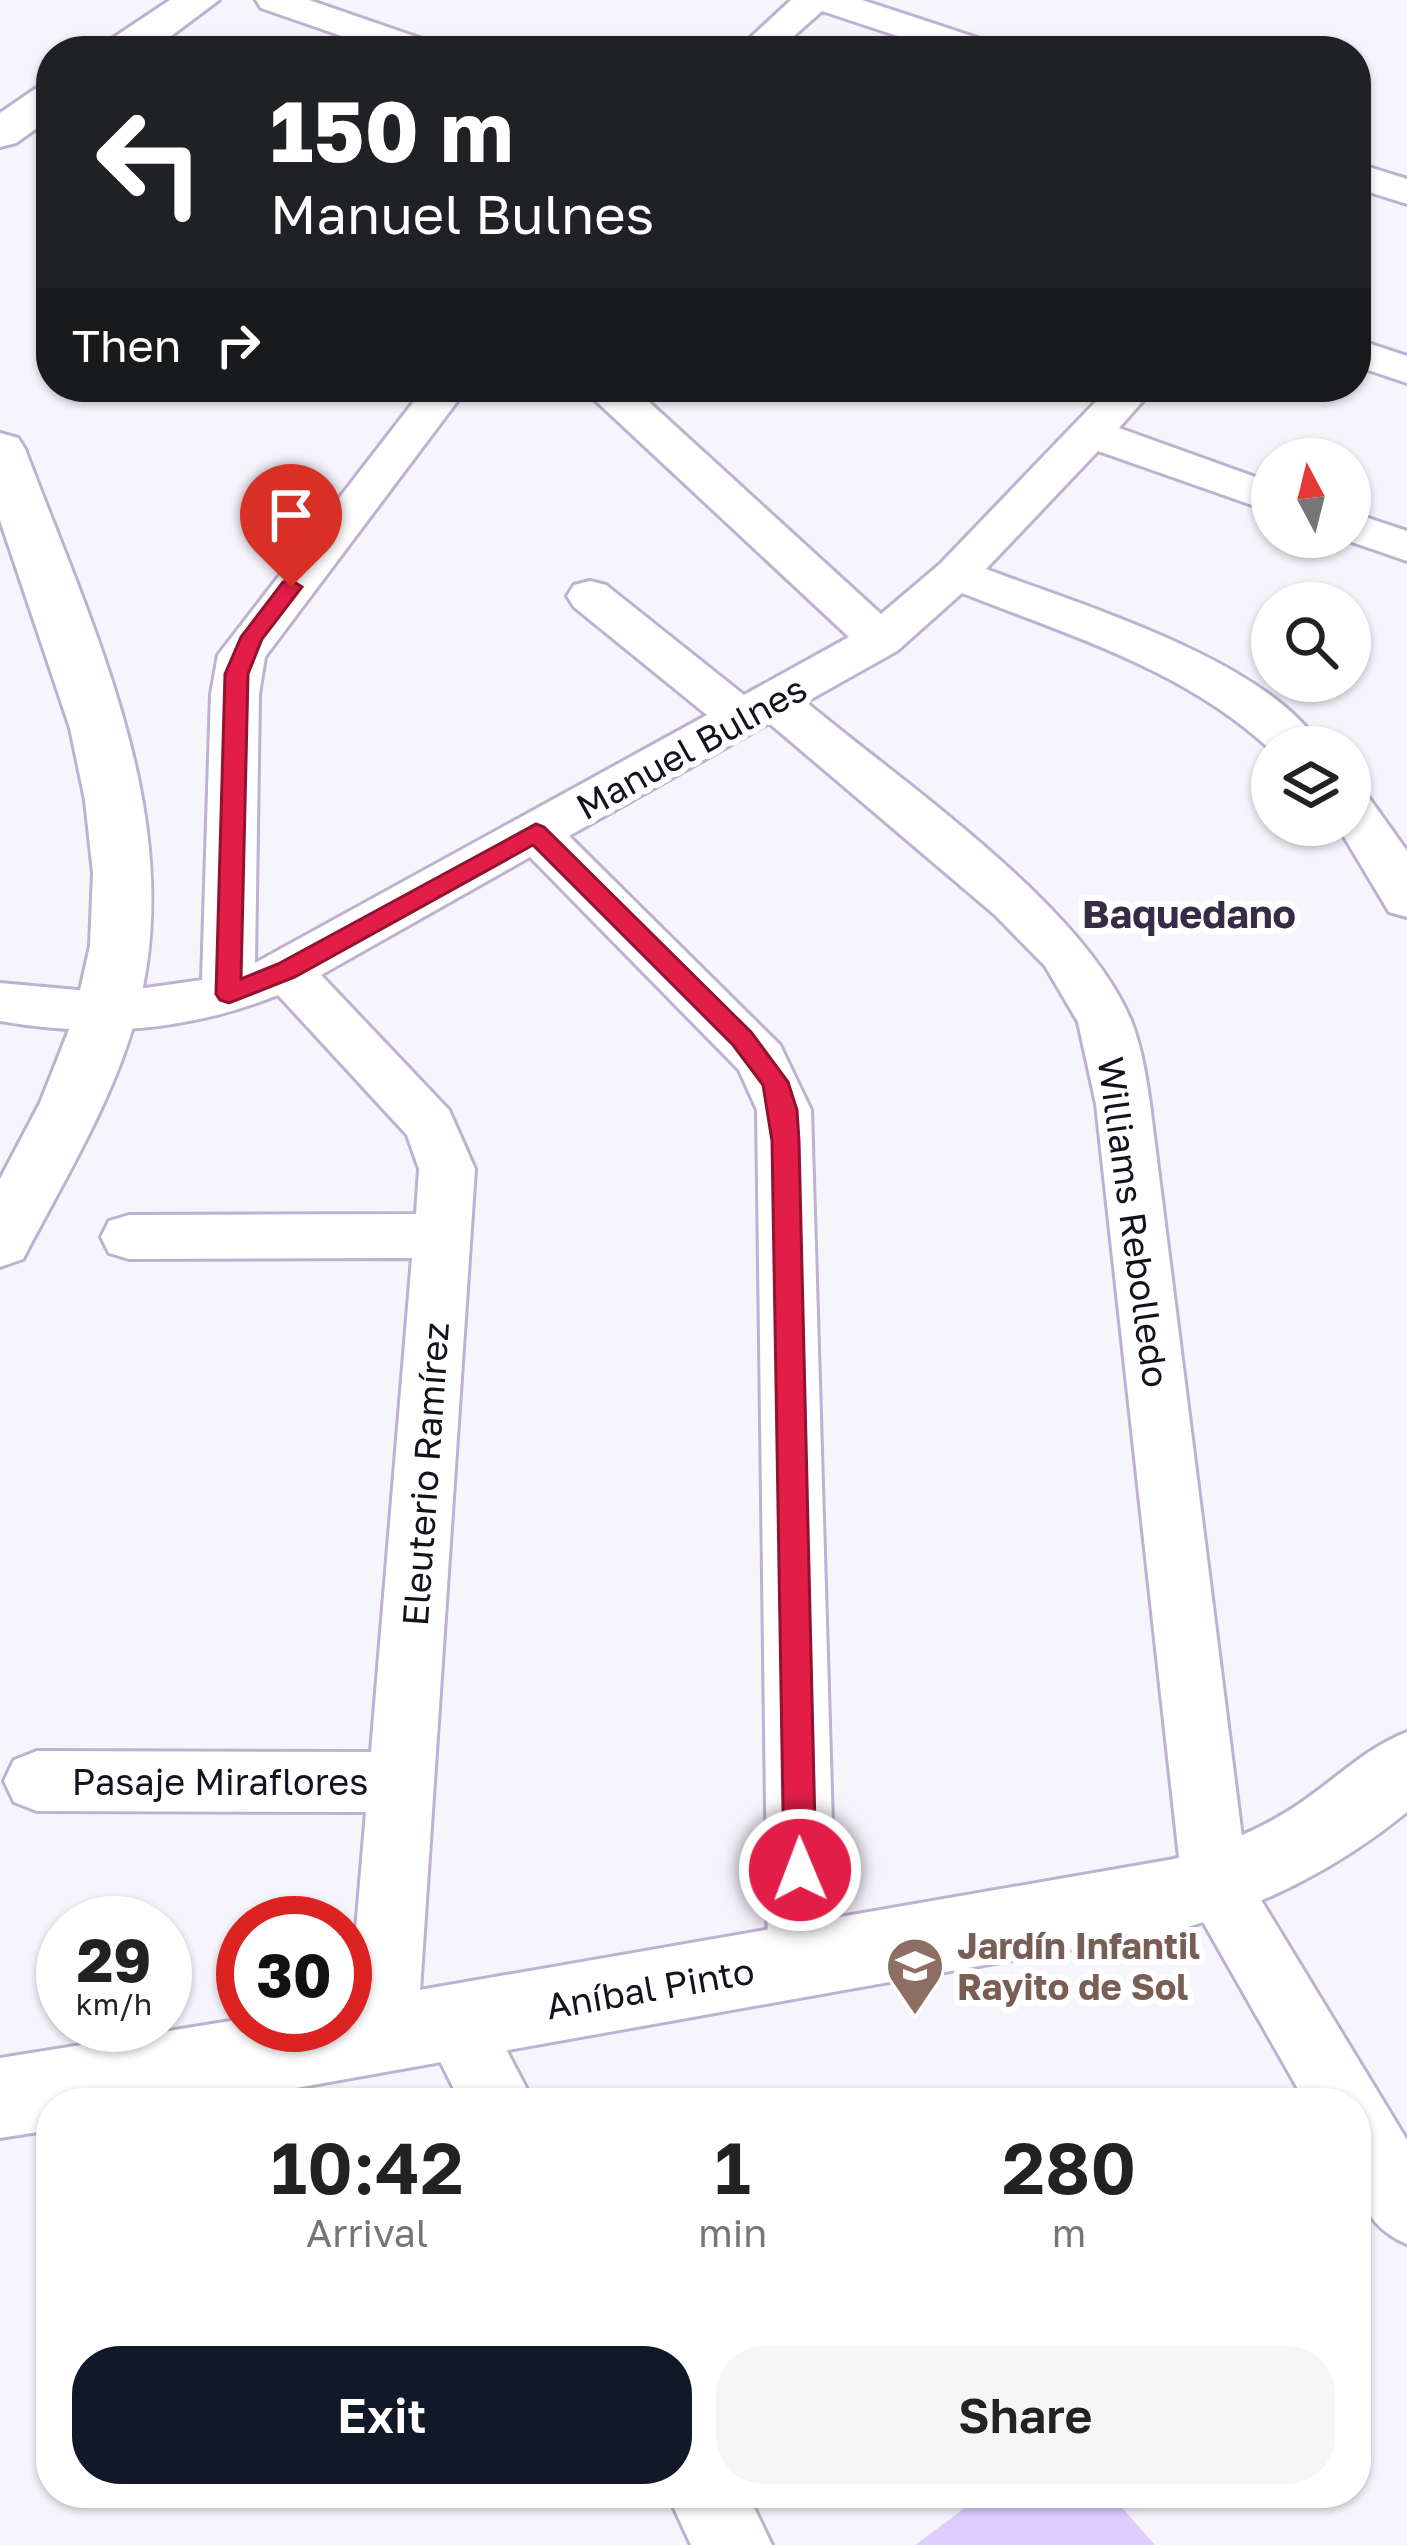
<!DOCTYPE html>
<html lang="en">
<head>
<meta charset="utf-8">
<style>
  body { margin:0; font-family:"Golos Text",sans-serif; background:#f6f6f6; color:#222; height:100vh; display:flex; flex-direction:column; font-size:45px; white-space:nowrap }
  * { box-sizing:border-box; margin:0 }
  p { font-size:39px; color:#767676 }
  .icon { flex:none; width:66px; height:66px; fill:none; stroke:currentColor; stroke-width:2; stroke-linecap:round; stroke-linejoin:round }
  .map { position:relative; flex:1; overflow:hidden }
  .details { position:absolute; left:36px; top:2088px; width:1335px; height:420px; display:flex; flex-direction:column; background:#fff; border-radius:48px; box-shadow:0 3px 9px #0004 }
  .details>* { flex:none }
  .top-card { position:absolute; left:36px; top:36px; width:1335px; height:366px; border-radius:48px; box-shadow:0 3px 9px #0004; background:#202124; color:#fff; overflow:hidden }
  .needle { width:78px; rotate:353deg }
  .tools { position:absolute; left:1251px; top:438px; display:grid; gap:24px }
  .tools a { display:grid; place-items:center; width:120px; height:120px; border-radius:50%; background:#fff; box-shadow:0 3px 9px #0004; font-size:60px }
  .speed { position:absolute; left:36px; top:1896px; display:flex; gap:24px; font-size:60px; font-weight:700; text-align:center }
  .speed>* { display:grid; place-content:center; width:156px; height:156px; border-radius:50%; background:#fff; box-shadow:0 3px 9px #0004; line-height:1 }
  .speed small { font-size:30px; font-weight:400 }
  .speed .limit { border:18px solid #d22; background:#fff; color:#111 }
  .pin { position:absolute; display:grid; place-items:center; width:102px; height:102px; color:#fff; margin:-123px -51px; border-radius:50% 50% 50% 0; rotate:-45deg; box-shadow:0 0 12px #0007 }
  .pin .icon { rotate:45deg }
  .me { position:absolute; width:132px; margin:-66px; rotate:359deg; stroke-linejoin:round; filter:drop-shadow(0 0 9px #0008) }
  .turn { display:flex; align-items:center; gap:42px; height:252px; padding:0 36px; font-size:54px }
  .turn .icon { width:156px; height:156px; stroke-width:2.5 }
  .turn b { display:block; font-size:84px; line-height:102px }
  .then { display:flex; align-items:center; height:114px; padding:0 36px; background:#0003; gap:24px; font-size:45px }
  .eta { display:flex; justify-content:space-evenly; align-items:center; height:204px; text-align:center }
  .eta b { font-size:72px; font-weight:600; line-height:84px }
  .primary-button { display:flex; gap:24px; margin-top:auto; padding:24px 36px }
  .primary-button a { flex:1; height:138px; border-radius:48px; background:#111827; color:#fff; font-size:48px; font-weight:600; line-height:138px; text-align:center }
  .primary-button a+a { background:#f6f6f6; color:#222 }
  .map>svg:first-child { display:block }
  .green { fill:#e0ccfe }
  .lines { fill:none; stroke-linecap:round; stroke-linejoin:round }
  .minor-casing { stroke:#beb1d1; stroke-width:6 }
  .tertiary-casing { stroke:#beb1d1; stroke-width:6 }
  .minor { fill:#fff; fill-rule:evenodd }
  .tertiary { fill:#fff; fill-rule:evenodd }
  .route { fill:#e11d48; stroke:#92132f; stroke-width:3 }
  .labels { text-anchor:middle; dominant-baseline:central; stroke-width:12; stroke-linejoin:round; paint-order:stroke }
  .street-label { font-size:36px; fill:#16121d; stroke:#fff }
  .education-label { font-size:36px; font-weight:bold; fill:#785e54; stroke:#fff; text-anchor:start }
  .neighbourhood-label { font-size:39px; font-weight:bold; fill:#372c45; stroke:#fff }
</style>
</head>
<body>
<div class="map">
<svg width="1407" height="2545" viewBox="0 0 1407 2545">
  <rect width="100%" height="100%" fill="#f7f5fc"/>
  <path class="green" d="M985,2493H1109L1155,2545H915Z"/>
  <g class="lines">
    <defs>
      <path id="minor" d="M256,0H309L434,43L440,51H385L261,8Z
        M791,0H862L993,43L999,51H943L822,11L777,51H736Z
        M1356,163L1407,179V204L1356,188Z
        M1356,339L1407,356V383L1356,366Z
        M425,387H468L265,657L259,694L255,963L707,715L574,607L567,596L574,585L590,581L606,585L744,695L849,637L581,387H631L638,392L881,614L940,564L1110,387H1155L1119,428L1272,483V512L1098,451L986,569C1080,605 1268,660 1321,747H1272V751C1186,670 1071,636 962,593L897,651L806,702C903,783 1086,907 1132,1023C1142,1050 1146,1076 1150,1104L1247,1877L1407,2140V2244C1345,2218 1356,2160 1356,2103H1306L1182,1885L1096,1104L1078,1022L1045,966L995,915L769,723L569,836L780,1045L811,1110L836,1961L826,1984L802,1993L778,1984L768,1961L757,1110L739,1070L530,857L321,975L449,1110L475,1169L417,2036L407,2060L382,2070L357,2060L347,2036L366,1812L37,1811L14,1802L4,1781L14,1760L37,1751L371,1752L412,1258L129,1259L109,1253L101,1237L109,1221L129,1215L416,1214L419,1169L407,1135L278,995C188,1031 96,1038 0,1021V983L110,993L202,980L211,694L218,655Z
        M1350,512L1407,531V561L1337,537H1350Z
        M1350,790L1367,795L1407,851V917L1389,912L1337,825H1350Z
        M456,1990L480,1999L534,2103H461L421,2023L432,1999Z
        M667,2493H747L772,2545H691Z"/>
      <path id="tertiary" d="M170,0H219L151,51H100L107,42Z
        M51,85V118L16,143L0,147V113L35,89Z
        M0,433L18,438L25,449C92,628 191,825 135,1020C111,1104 63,1182 23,1259L0,1267V1179L40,1103L74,1017L90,946L93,873L85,800L70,728L0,520Z
        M1407,1732V1812C1336,1870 1262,1906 1174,1931L212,2103H51V2130L0,2138V2058L243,2019V2025H345V2003L1174,1859C1218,1846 1258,1831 1296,1806C1334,1781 1365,1748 1407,1732Z"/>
    </defs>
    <use href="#minor" class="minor-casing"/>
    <use href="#tertiary" class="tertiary-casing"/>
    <use href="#minor" class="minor"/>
    <use href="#tertiary" class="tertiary"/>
  </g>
  <path class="route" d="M291,580L302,587L262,639L248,674L241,979L278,964L536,824L544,827L751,1032L788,1082L797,1110L799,1141L816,1870L811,1881L800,1885L789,1881L784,1870L772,1141L763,1085L733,1045L533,845L295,977L229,1003L220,1000L216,994L225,674L241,637L283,582Z"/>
  <defs>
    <symbol id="school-pin" viewBox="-11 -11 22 30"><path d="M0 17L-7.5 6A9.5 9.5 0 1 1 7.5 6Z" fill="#8d6e63" stroke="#fff"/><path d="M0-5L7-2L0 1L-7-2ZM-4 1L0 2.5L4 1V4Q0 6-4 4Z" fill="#fff"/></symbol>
  </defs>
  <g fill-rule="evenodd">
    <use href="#school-pin" x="882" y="1933" width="66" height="90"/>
  </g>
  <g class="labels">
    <g class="street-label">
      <text transform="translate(691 747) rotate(-29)">Manuel Bulnes</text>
      <text transform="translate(1134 1222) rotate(82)">Williams Rebolledo</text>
      <text transform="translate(425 1474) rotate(-86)">Eleuterio Ramírez</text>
      <text x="220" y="1781">Pasaje Miraflores</text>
      <text transform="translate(650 1988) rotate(-10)">Aníbal Pinto</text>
    </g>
    <g class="education-label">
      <text x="957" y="1945">Jardín Infantil<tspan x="957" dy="41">Rayito de Sol</tspan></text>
    </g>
    <g class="neighbourhood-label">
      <text x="1189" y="913">Baquedano</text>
    </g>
  </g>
</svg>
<div class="tools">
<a><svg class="needle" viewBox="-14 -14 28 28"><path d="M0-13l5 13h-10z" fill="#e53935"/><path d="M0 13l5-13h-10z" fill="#767676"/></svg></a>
<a><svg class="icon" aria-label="search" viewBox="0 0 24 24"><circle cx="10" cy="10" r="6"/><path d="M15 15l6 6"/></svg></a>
<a><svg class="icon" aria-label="layers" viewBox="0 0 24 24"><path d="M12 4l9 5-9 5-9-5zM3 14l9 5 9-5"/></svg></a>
</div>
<div class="speed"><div>29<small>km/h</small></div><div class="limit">30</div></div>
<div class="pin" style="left:291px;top:587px;background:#d93025"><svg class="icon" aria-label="arrive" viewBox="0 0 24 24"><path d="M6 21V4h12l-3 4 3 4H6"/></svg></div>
<svg class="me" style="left:800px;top:1870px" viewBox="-20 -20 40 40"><circle r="17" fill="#e11d48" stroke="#fff" stroke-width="3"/><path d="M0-11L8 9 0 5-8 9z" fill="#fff"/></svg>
<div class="top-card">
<div class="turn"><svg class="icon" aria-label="left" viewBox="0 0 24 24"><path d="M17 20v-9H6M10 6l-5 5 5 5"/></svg><div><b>150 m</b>Manuel Bulnes</div></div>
<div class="then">Then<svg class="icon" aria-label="right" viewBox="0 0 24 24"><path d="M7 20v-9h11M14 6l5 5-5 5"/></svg></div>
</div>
<section class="details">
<div class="eta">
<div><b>10:42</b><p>Arrival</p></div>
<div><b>1</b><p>min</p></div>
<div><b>280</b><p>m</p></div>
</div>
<div class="primary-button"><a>Exit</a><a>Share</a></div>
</section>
</div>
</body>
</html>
